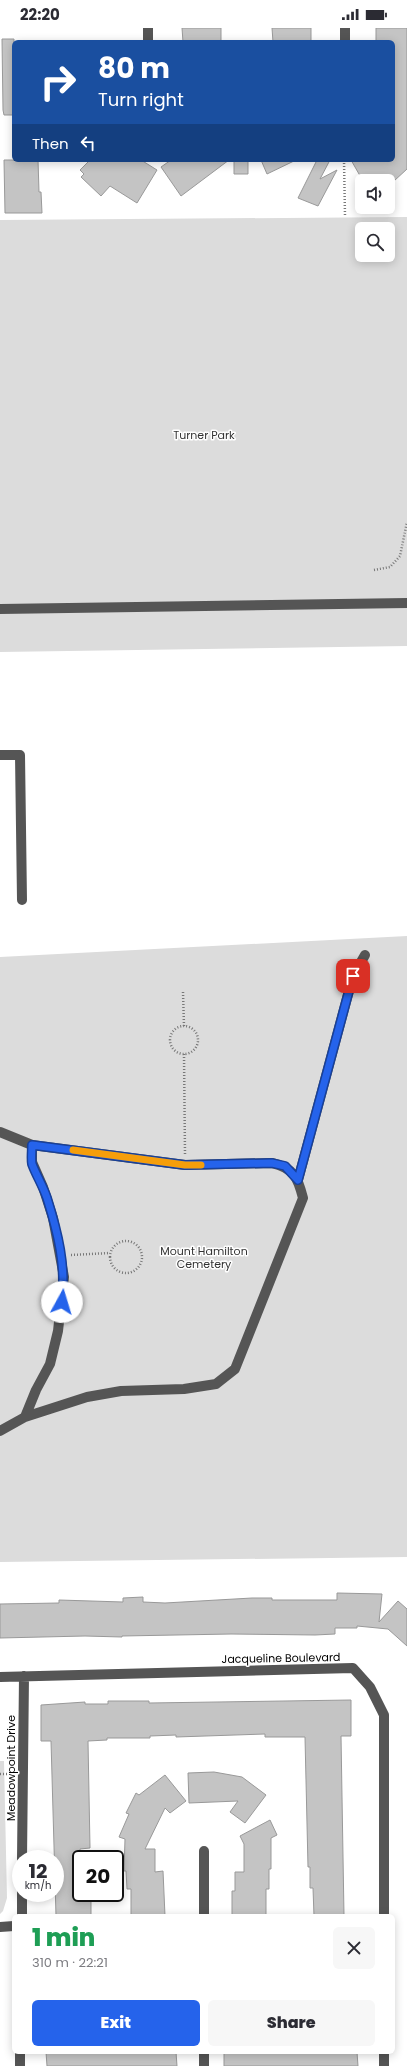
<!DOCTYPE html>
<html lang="en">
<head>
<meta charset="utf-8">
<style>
  body { margin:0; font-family:Poppins,sans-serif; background:#f7f7f7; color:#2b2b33; height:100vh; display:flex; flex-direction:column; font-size:15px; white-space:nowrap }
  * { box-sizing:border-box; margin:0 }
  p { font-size:13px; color:#7c7c81 }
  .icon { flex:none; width:22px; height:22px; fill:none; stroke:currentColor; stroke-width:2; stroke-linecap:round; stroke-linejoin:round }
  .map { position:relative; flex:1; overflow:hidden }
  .details { position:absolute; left:12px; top:1886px; width:383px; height:140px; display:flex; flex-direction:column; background:#fff; border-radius:6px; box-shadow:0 2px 10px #0003 }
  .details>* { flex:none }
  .guide { position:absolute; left:12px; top:12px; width:383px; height:122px; border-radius:6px; box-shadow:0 2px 10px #0003; background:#1a4fa0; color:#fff; overflow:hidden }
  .buttons { position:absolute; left:355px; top:146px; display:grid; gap:8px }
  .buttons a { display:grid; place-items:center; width:40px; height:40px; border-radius:6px; background:#fff; box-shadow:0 2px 10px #0003; font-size:20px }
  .speed { position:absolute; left:12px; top:1822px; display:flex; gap:8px; font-size:20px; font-weight:700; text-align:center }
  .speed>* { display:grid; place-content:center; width:52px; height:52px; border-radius:50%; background:#fff; box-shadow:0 2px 10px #0003; line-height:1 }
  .speed small { font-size:10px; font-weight:400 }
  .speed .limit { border:2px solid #111; border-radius:6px; background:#fff; color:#111 }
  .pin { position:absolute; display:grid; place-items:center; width:34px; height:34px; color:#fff; margin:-17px; border-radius:8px; box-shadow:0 2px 6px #0006 }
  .me { position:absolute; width:44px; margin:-22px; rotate:6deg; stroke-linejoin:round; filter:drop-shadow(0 0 3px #0008) }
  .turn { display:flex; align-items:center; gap:14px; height:84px; padding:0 20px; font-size:18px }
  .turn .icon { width:52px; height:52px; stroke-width:2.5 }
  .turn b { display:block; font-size:28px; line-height:34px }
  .then { display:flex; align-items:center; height:38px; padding:0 20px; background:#0003; gap:8px; font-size:15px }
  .round { display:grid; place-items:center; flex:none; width:42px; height:42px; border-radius:6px; background:#f7f7f7 }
  .summary { display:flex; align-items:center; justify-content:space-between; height:68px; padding:0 20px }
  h1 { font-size:24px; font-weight:800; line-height:30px; color:#1e9e55 }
  .button { display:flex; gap:8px; margin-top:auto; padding:8px 20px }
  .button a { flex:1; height:46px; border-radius:6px; background:#2563eb; color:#fff; font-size:16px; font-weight:800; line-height:46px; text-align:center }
  .button a+a { background:#f7f7f7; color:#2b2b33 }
  .status { display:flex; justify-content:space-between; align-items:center; height:28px; padding:0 20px; background:#fff; direction:ltr }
  .status svg { height:11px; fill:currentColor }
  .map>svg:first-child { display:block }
  .green { fill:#dcdcdc; fill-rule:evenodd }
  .building { fill:#c4c4c4; stroke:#999 }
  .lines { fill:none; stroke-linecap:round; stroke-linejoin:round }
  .path { stroke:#777; stroke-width:2.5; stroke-dasharray:1 2; stroke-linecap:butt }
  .minor { stroke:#555; stroke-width:10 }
  .route-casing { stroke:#184099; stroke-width:10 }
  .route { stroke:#2563eb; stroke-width:7 }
  .slow { stroke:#f59e0b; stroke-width:7 }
  .labels { text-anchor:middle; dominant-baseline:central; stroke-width:3; stroke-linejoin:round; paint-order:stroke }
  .park-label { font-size:11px; fill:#333; stroke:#fff }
  .street-label { font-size:11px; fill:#000; stroke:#fff }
</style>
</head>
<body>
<div class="status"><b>22:20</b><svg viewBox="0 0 49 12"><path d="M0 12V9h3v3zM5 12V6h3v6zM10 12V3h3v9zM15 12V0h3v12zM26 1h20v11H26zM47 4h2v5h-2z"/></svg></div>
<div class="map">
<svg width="407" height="2038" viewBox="0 0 407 2038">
  <rect width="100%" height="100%" fill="#fff"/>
  <path class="green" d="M407,189V618L0,624V192ZM362,201H388V227H362Z
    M407,908V1529L0,1534V929Z
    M0,1733H4L7,1870L3,1883L0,1886Z"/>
  <path class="building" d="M182,0H221V13L183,14Z
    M272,0H311V14H273Z
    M376,0H407V141L394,153H363L351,132H393V14L376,13Z
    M2,11H14V87H4L3,82Z
    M4,132H38L39,164H41L42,185H5Z
    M90,132H141L157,142L137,175L110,158L101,168L81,149L84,146L80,142Z
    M171,132H229L181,168L161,139Z
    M234,132H248V146H234Z
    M261,132H296L267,146Z
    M317,132H330L320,151L337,142L318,178L298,170Z
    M337,1565L382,1566L379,1594L398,1573L407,1581V1618L388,1601L357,1598V1600H335V1606L315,1607L231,1606L122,1608V1609L85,1608L0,1610V1576L59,1575V1572L123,1574V1570L143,1569V1574L165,1575L252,1570H272V1572H337Z
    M351,1672V1708H341L344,1888H314L313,1860H310V1839H308L305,1709H265V1706L176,1709V1707L150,1708V1710H107V1712L88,1713L90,1820L80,1821L81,1865H91V1888H56L51,1713H41V1677L85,1674V1676H108V1673H149V1675Z
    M214,1744L242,1749L266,1767L245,1795L230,1784L238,1773L189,1775L188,1745Z
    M165,1747L186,1773L170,1785L165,1780L145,1821H155V1844L163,1843L165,1888H131V1861H127L126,1843H124L125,1811L119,1809L129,1786L126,1785L136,1765L139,1767Z
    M270,1792L277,1807L271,1810V1841H269V1861H266V1888H232V1863H235V1844H244V1816L240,1808Z
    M46,2024H176L177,2038H47Z
    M224,2024H357L358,2038H224Z"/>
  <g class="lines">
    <path class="path" d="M344,132L345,188
      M374,542L390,539L400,528L407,494
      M183,964L184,998
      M170 1012a14 14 0 1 1 28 0a14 14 0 1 1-28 0Z
      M184,1026L185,1126
      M110 1229a16 16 0 1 1 32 0a16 16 0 1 1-32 0Z
      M71,1227L110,1225
      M0,1746H11"/>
    <path class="minor" d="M148,0V14
      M345,14V0
      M0,581L407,575
      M0,727H20L22,872
      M0,1104L32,1117V1134L43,1159L53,1190L64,1249L58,1303L50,1336L36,1362L25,1389L0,1403
      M298,1152L353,948L365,927
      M25,1389L87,1369L121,1363L184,1361L216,1356L235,1341L303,1170C298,1150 294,1140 272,1135L185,1137L32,1117
      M0,1649L353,1640L370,1659L384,1687V1888
      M204,1823V1888
      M22,1831L24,1648
      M22,1888V1865
      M0,1899L14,1898
      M204,2024V2038
      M20,2038V2024
      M384,2038V2024"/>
  </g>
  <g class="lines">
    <defs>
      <path id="route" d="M62,1274C66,1237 58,1205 47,1170C43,1158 36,1147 32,1136C31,1130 32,1123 32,1117L185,1137L272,1135L285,1138L298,1152L353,948"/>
    </defs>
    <use href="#route" class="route-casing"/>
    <use href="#route" class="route"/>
    <path class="slow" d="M73,1122L185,1137H201"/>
  </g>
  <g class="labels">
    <g class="park-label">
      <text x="204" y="407">Turner Park</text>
      <text x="204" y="1223">Mount Hamilton<tspan x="204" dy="13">Cemetery</tspan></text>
    </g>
    <g class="street-label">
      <text transform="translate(281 1630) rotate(-1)">Jacqueline Boulevard</text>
      <text transform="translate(11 1740) rotate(-90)">Meadowpoint Drive</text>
    </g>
  </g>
</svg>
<div class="buttons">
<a><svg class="icon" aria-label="sound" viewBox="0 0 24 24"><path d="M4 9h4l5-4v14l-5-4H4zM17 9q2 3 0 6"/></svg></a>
<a><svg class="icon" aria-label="search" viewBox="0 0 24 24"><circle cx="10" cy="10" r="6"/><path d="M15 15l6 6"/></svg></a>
</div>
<div class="speed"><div>12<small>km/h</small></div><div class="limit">20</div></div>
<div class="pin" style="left:353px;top:948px;background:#d93025"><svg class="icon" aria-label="arrive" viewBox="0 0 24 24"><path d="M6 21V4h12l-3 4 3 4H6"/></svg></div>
<svg class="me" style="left:62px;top:1274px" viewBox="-20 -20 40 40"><circle r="19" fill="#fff"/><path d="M0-13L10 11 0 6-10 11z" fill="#2563eb"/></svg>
<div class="guide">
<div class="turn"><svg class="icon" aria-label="right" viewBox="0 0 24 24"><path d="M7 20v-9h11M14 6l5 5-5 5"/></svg><div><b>80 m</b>Turn right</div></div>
<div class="then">Then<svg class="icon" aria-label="left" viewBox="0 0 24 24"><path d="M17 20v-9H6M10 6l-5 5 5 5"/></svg></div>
</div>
<section class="details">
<div class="summary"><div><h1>1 min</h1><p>310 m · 22:21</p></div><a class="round"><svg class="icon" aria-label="close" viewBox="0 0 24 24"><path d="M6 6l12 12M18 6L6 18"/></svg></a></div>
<div class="button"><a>Exit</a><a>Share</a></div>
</section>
</div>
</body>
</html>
